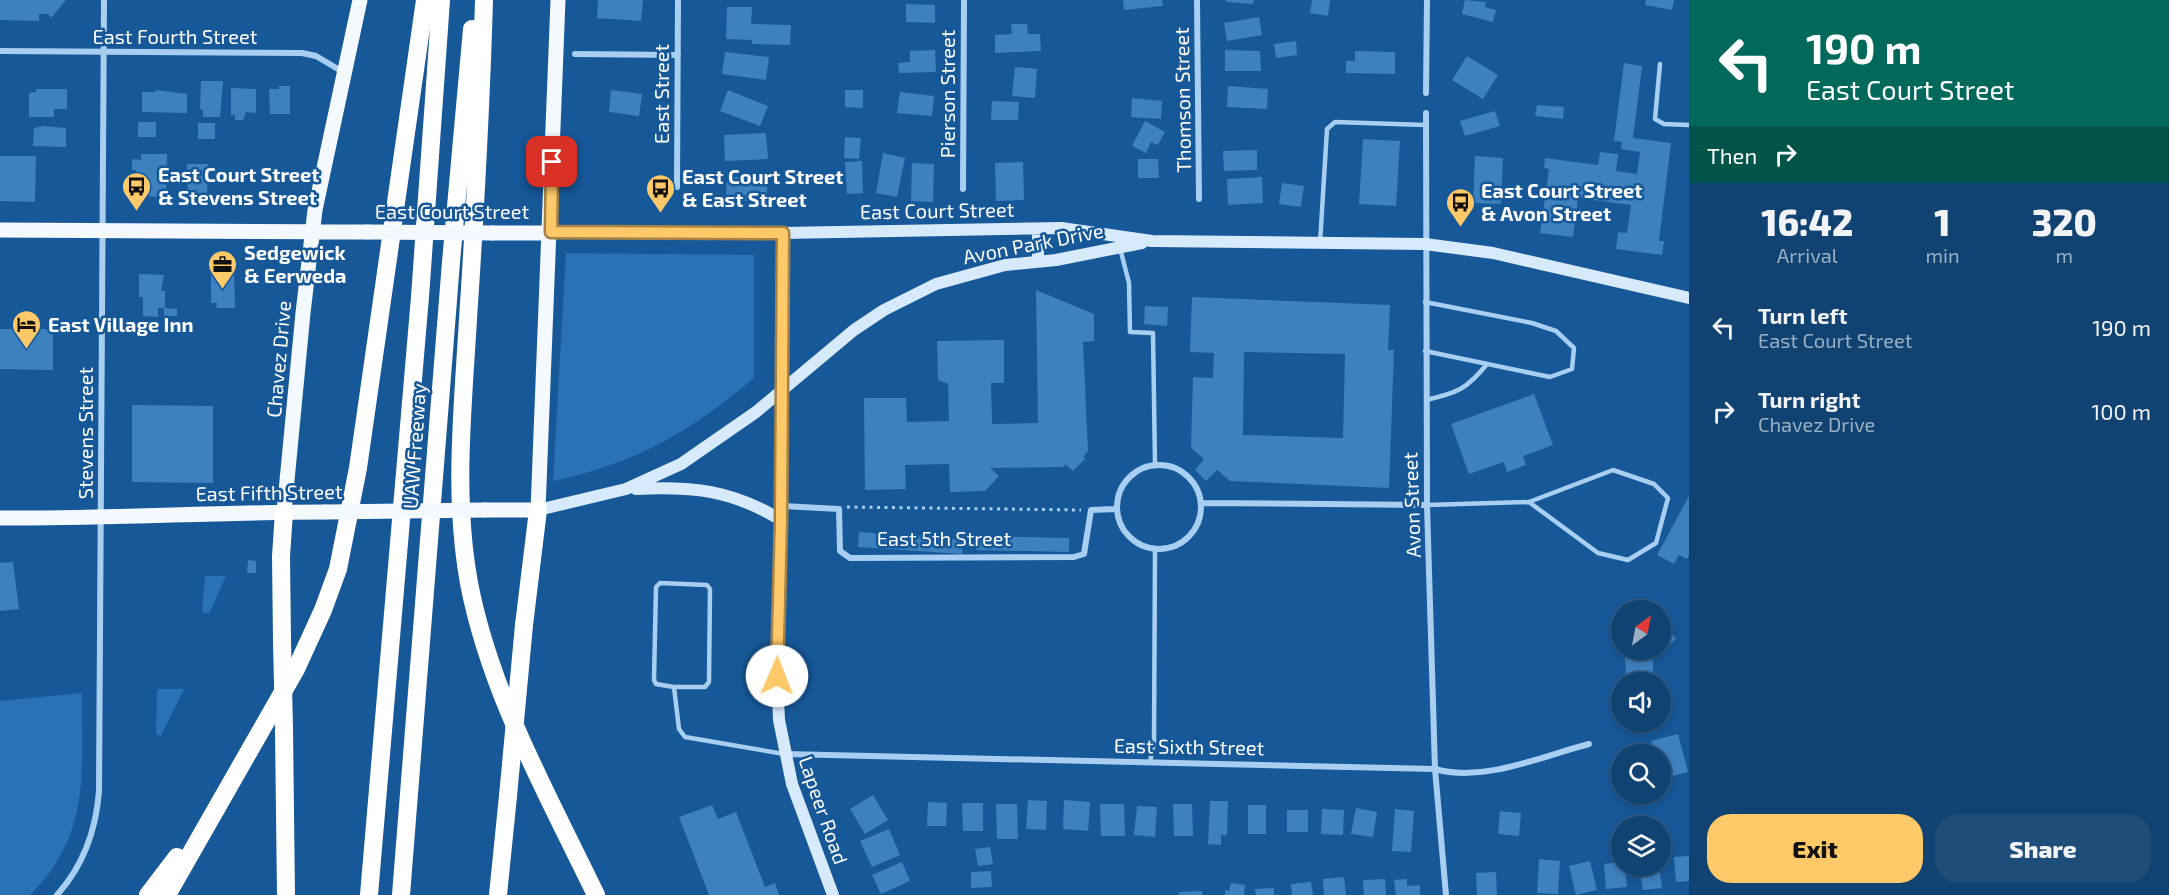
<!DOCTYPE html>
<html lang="en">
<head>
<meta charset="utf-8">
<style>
  body { margin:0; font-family:"Exo 2",sans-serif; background:#1e4d7a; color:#f1f3f6; height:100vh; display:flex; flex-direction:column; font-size:22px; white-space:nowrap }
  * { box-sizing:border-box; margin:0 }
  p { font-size:20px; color:#9cb0c4 }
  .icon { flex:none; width:33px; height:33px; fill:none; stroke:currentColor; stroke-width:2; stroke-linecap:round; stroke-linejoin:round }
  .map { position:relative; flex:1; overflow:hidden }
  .details { display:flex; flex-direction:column; background:#104272; width:480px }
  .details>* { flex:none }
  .top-card { background:#00695c; color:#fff; overflow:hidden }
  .needle { width:39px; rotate:32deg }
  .fabs { position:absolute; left:1611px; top:600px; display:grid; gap:12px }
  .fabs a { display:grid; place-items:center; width:60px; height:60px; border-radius:50%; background:#104272; box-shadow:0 3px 9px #0003,0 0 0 2px #305b84; font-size:30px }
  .pin { position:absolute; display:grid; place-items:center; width:51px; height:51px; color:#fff; margin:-26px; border-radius:12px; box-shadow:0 3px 9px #0006 }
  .me { position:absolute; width:66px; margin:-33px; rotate:1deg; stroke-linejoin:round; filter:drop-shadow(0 0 4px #0008) }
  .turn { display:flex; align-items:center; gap:21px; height:126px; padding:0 18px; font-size:27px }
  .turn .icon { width:78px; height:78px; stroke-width:2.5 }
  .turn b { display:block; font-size:42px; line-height:51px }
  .then { display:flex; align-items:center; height:57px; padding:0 18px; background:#0003; gap:12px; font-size:22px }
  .eta { display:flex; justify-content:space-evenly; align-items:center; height:102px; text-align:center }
  .eta b { font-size:36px; font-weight:800; line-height:42px }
  .primary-button { display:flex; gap:12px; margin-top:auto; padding:12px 18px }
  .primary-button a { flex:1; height:69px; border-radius:24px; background:#ffc969; color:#111; font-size:24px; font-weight:800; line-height:69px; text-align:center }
  .primary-button a+a { background:#1e4d7a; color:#f1f3f6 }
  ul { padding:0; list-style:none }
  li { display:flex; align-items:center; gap:18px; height:84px; padding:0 18px }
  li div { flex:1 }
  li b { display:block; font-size:22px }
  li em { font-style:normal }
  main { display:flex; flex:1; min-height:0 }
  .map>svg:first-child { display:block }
  .green { fill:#2972b6 }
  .building { fill:#3e81bf; fill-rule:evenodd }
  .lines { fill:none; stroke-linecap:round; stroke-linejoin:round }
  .path { stroke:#a8cff2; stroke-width:3; stroke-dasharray:3 4.5; stroke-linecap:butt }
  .service { stroke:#a8cff2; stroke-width:4.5 }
  .minor { stroke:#a8cff2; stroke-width:6 }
  .secondary { stroke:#d7eafc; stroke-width:12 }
  .primary { stroke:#f3f9ff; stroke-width:15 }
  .motorway { stroke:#fff; stroke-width:18 }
  .primary-bridge { stroke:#f3f9ff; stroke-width:15 }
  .motorway-bridge { stroke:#fff; stroke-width:18 }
  .route-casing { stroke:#a68344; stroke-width:15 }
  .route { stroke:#ffc969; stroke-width:10 }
  .labels { text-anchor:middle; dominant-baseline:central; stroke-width:5; stroke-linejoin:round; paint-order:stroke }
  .street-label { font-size:20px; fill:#fff; stroke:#165898 }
  .poi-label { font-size:20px; font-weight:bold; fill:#fff; stroke:#165898; text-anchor:start }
</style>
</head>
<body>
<main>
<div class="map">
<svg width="1689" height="895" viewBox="0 0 1689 895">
  <rect width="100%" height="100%" fill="#165898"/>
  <path class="green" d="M566,253L754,255V378C688,433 637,463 553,481Z
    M205,576H226L209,614L202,612Z
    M157,689H184L161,736L156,734Z
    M82,693C81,773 92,833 30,895H0V701Z"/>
  <path class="building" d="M0,0H66L51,18L48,14H39V21L0,20Z
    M598,0H643L641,21L597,18Z
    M1123,0H1162L1163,6L1124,10Z
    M1226,0H1254L1253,4L1226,2Z
    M1312,0H1330L1328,16L1310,13Z
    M1465,0L1486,2L1485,7L1496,10L1493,22L1462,14Z
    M1646,0H1674L1672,10L1645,5Z
    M906,4L935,5V23L906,22Z
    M727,7H752L751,24L791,25L790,45L752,44V40L726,39Z
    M1259,17L1262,35L1227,41L1224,23Z
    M1011,24H1027L1028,34H1040L1041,51L995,53V35L1012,34Z
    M1296,41L1297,55L1276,58L1274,44Z
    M935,50L936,72L899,73L898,63L910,62V51Z
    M1225,50L1260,51L1261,71H1225Z
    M1355,51L1395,52V74L1346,73V61H1355Z
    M725,52L769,57L766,80L722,74Z
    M1467,56L1498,75L1483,99L1452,80Z
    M1624,63L1642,66L1633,138L1671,143L1659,241H1664L1662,255L1616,249L1618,232L1627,233L1631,205L1578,198L1573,237L1540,233L1549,169L1544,168L1545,158L1598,165L1600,152L1618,154L1616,171L1637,174L1640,152L1621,149L1622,142L1614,141Z
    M1015,67L1037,69L1035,98L1012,96Z
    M201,81H223L220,117H203V110L200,109Z
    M279,86H290V114H270L269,89H279Z
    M1228,86L1268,89L1267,109L1227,107Z
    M231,88L256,89V113L246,112L243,120H235V115H231Z
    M36,89H67V109H54V117H29V93L36,92Z
    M155,90L187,94V113L142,112V92H156Z
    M611,90L642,94L639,116L609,112Z
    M728,90L768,106L760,126L720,111Z
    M845,90H863V108L845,107Z
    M900,92L934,96L932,116L897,113Z
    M1132,98L1162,101L1161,119L1131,117Z
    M992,101L1019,102L1018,120H991Z
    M1537,105L1564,107L1563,119L1535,116Z
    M1495,111L1500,126L1465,136L1460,121Z
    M1145,121L1165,132L1158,145L1151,142L1146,153L1132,146Z
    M138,122H156V137H138Z
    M198,123H215V139H198Z
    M43,126L66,128V147L33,146L34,128Z
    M766,133L768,159L725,161L724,135Z
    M845,137L861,138L859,159L844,158Z
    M1363,139L1400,141L1396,206L1359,204Z
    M1257,150V170L1224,171L1223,151Z
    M883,153L905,158L897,197L876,193Z
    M141,154H167L166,191H158L157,197L147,196V192H136V170H132V159L141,160Z
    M0,156H36L35,202L0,201Z
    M1475,156L1503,158L1501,204L1473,203Z
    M1138,159H1158L1159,178H1138Z
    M862,161L863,193L847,194L845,162Z
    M1023,162L1024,200L996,201L995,163Z
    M912,163L934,164L933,202L911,201Z
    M187,164H208L207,196H188Z
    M727,177L767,178V202L726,200Z
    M1262,177L1263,203L1228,205L1227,179Z
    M1282,183L1304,186L1301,207L1279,204Z
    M222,266L234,269L235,308H216L217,303H211V269H222Z
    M139,274L164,275L161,291H165V308H158V317L143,316V297H139Z
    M1036,290L1094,314V341L1083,342L1088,451L1083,457L1086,458L1073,471L1065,464L1064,467L990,468L999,476L985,491L950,492L949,464L905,465L906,489L865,490L864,398H906L907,422L949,421L948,384L938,380L937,341L1004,340V383H991L992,424L1038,423Z
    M1192,297L1390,305L1388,350H1394L1389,488L1230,481L1217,470L1206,481L1195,470L1204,459L1191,448L1193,377L1213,378L1214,353L1190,352ZM1244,352L1345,354L1343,438L1243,435Z
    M1145,306L1168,307L1167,326L1144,324Z
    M164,308L177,309V316H164Z
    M0,329H53V370L0,369Z
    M1534,394L1553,445L1523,456L1526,465L1507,472L1504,462L1469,474L1451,424Z
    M132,405L213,406V483L132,482Z
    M1689,496V556L1687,559L1679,555L1674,564L1657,555Z
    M859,532L963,540L962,554L858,547Z
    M976,536L1069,538V552L976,550Z
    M248,560L256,561V573H247Z
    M13,562L19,609L0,611V563Z
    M1664,625L1676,639L1653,659V673L1662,682H1627L1624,650H1660V628Z
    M1678,734L1688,772L1660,779V754H1654L1651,741Z
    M873,795L888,820L865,834L850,809Z
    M1028,800L1047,801L1046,830L1026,829Z
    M1064,800L1090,802L1088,831L1063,829Z
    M1210,801H1228L1227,835H1221V845L1208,844Z
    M928,802L947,803L946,826H927Z
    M962,803H983V831H963Z
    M996,804H1017L1018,839H997Z
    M1100,804H1124L1125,836H1101Z
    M1173,804H1192L1193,836H1174Z
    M712,805L718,819L736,812L765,887L775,883L779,895H709L679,817Z
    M1248,805H1266V834H1248Z
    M1137,806L1157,807L1155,837L1134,835Z
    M1356,808L1377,812L1373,837L1351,834Z
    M1322,809L1344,810L1343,835L1321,834Z
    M1395,809L1414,811L1411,852L1392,851Z
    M1287,810H1308V832H1287Z
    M1500,811L1521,813L1519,836L1498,834Z
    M889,829L900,855L872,867L860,841Z
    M990,847L993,864L978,866L975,849Z
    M1689,856V881L1676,882L1674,857Z
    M1539,859L1560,861L1558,894L1537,893Z
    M1590,861L1597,890L1576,895L1569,866Z
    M902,862L910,881L881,894L872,875Z
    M1622,862V866H1625L1627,887L1606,889L1604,864Z
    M1639,866H1659L1662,888L1643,890Z
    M991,871L992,887L971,888V872Z
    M1496,872L1497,895H1477L1476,873Z
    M1344,877L1346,895H1324L1323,879Z
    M1385,879L1386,895H1364L1363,880Z
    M1407,879V886L1420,885V895H1396L1394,880Z
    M1311,882L1313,895H1292L1291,884Z
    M1231,883L1245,885L1244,895H1225V890L1229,891Z
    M1274,888V895H1256L1255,889Z
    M1202,891L1203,895H1179V892Z"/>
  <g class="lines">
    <path class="path" d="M847,507L1081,510"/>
    <path class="service" d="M1660,64L1655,119L1664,124L1689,125
      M1320,243L1327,129L1335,122L1425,125
      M1120,248L1129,283L1130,332L1153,333L1155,464
      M1425,302L1532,323L1556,331L1574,348L1572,369L1550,377L1425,351
      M1426,400C1457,393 1467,389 1487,364
      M1427,505L1529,502L1613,470L1654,484L1668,498L1656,543L1628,560L1598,553L1529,502
      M674,687H705L709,682L710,589L707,585L660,583L656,587L654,680L656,684L674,687L679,729L685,737L784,754
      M1150,762L1154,742L1155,549"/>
    <path class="minor" d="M1197,0L1199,199
      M0,51L302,53L316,56L343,72
      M575,54L678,55
      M1426,93L1427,0
      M1426,113L1427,505L1435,769L1446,895
      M677,187L678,0
      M963,189L964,0
      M1117 507a42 42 0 1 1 84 0a42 42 0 1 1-84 0Z
      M1202,503L1427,505
      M782,506L839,509L840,551L850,558L1074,557L1084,554L1091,510L1115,509
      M785,754L1435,769C1483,783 1542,756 1589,744
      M57,895C84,865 96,831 99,791L104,0"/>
    <path class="secondary" d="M1038,229V261
      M551,233H783L1061,228L1152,241L1425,244L1493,253L1689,298
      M783,233L782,506L777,676L779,720L792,784L833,895
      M636,489C692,486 732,490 781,520
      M538,510L626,489L681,464L756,412L854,330L884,310L936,284L1005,265L1056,260L1142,243"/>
    <path class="primary" d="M0,230L368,232
      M493,233H551
      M485,510H538L558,0
      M284,512L303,313L315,210L360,0
      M0,518C108,519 216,512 325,512"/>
    <path class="motorway" d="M484,0C481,107 475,213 468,319C463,407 453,496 469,583C490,693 548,795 596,895
      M524,625L538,510
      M282,641L281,556L284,512
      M284,729L286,895
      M148,895L177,857
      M167,895L296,669L323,610L338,569L358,468L425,0
      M369,895L420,297L441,0
      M401,895L451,262L472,29
      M498,895L508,796"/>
    <path class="primary-bridge" d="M368,232L493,233
      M325,512L485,510"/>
    <path class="motorway-bridge" d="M282,641L284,729
      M508,796L524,625"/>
  </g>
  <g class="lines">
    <defs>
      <path id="route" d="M552,162L551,232L783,233L781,520L777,676"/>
    </defs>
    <use href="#route" class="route-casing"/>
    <use href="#route" class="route"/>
  </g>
  <defs>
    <symbol id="bus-pin" viewBox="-11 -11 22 30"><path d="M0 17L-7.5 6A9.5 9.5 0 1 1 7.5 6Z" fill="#ffc969" stroke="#165898"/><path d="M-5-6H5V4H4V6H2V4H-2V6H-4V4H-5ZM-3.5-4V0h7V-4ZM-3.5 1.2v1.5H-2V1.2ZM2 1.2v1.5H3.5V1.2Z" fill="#111"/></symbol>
    <symbol id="office-pin" viewBox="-11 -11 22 30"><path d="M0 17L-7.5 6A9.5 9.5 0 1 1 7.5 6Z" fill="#ffc969" stroke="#165898"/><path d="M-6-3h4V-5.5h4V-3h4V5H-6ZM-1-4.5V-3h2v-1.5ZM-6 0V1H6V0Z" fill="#111"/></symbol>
    <symbol id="hotel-pin" viewBox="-11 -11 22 30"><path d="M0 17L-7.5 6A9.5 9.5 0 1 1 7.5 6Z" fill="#ffc969" stroke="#165898"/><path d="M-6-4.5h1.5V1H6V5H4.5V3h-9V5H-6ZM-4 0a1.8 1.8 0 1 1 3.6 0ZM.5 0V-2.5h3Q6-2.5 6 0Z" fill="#111"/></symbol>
  </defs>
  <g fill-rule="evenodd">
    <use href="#bus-pin" x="120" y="170" width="33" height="45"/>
    <use href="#bus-pin" x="644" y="172" width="33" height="45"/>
    <use href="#bus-pin" x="1444" y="186" width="33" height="45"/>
    <use href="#office-pin" x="206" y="248" width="33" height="45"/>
    <use href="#hotel-pin" x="10" y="308" width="33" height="45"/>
  </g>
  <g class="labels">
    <g class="street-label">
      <text x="175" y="36">East Fourth Street</text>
      <text transform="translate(661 94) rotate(-90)">East Street</text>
      <text transform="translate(947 94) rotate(-90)">Pierson Street</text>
      <text transform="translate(1182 100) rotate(-91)">Thomson Street</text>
      <text transform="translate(937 210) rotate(-1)">East Court Street</text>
      <text x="452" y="211">East Court Street</text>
      <text transform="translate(1033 243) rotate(-11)">Avon Park Drive</text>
      <text transform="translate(278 359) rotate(-85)">Chavez Drive</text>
      <text transform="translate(85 433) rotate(-90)">Stevens Street</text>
      <text transform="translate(414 446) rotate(-86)">UAW Freeway</text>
      <text transform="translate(269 492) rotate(-1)">East Fifth Street</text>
      <text transform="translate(1411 505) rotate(-92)">Avon Street</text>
      <text x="944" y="538">East 5th Street</text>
      <text transform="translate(1189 746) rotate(1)">East Sixth Street</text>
      <text transform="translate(824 810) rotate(71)">Lapeer Road</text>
    </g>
    <g class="poi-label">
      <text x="158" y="174">East Court Street<tspan x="158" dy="23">&amp; Stevens Street</tspan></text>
      <text x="682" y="176">East Court Street<tspan x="682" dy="23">&amp; East Street</tspan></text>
      <text x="1481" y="190">East Court Street<tspan x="1481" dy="23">&amp; Avon Street</tspan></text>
      <text x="244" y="252">Sedgewick<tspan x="244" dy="23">&amp; Eerweda</tspan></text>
      <text x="48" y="324">East Village Inn</text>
    </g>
  </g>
</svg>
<div class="fabs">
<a><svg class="needle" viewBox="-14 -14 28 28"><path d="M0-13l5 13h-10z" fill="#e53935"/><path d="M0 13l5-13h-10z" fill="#9cb0c4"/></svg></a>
<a><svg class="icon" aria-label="sound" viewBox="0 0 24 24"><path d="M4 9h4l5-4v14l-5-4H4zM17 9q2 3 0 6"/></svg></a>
<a><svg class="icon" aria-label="search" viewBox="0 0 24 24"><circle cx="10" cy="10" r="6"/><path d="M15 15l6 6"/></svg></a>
<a><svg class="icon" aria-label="layers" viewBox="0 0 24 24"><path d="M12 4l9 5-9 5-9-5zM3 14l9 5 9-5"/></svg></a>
</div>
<div class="pin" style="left:552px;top:162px;background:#d93025"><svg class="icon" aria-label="arrive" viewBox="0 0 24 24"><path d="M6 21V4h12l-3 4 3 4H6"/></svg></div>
<svg class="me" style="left:777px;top:676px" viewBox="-20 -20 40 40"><circle r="19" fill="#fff"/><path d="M0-13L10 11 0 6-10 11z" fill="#ffc969"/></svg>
</div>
<section class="details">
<div class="top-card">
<div class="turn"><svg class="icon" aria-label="left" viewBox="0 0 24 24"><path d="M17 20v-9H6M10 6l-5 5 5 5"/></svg><div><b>190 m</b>East Court Street</div></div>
<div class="then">Then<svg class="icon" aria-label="right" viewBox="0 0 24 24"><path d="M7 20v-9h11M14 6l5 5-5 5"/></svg></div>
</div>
<div class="eta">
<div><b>16:42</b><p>Arrival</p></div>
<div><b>1</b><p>min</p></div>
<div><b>320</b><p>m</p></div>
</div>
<ul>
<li><svg class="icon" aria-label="left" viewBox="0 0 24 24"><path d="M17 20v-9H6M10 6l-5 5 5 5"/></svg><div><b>Turn left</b><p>East Court Street</p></div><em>190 m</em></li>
<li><svg class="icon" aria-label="right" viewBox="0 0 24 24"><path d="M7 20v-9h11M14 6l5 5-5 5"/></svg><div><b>Turn right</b><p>Chavez Drive</p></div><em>100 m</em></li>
</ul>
<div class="primary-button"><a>Exit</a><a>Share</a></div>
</section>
</main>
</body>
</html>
